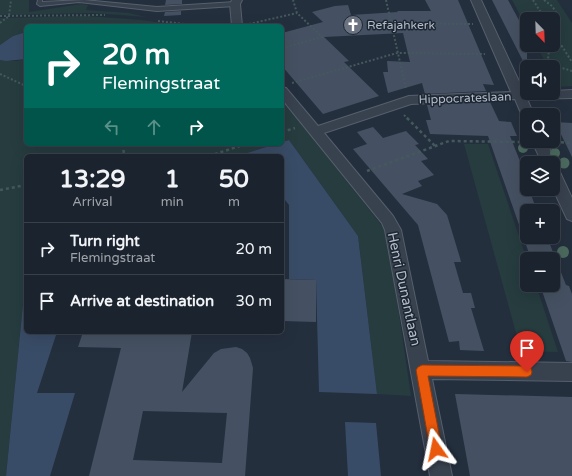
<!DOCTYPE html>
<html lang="en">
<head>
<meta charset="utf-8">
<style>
  body { margin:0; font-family:"Varela Round",sans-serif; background:#242b36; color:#f1f3f6; height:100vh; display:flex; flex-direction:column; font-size:15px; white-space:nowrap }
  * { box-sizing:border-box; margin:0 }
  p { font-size:13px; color:#a0a4aa }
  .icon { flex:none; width:22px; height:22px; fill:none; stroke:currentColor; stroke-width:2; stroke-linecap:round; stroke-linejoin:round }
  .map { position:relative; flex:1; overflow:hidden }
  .sheet { position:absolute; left:24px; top:154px; width:260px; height:180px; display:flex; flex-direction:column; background:#1b232e; border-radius:6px; box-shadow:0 4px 16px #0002,0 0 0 1px #39404a }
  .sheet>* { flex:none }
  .guide { position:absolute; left:24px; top:24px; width:260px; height:122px; border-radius:6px; box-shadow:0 4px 16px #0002,0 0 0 1px #39404a; background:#00695c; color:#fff; overflow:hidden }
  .needle { width:26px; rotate:157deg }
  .controls { position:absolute; left:520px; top:12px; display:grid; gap:8px }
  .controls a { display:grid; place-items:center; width:40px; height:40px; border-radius:6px; background:#1b232e; box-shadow:0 4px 16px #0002,0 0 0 1px #39404a; font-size:20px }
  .pin { position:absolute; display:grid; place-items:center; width:34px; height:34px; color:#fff; margin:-41px -17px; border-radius:50% 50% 50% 0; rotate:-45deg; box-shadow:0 0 4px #0007 }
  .pin .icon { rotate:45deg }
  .me { position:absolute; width:44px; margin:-22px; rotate:348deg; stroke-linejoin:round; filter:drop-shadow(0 0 3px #0008) }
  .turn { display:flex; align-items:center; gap:14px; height:84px; padding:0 12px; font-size:18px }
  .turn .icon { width:52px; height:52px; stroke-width:2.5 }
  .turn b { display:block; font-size:28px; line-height:34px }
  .lanes { display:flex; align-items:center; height:38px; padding:0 12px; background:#0003; justify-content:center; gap:20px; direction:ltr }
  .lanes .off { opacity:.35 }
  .eta { display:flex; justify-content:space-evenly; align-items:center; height:68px; text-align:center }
  .eta b { font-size:24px; font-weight:700; line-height:28px }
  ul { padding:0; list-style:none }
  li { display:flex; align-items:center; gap:12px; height:52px; padding:0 12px; border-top:1px solid #39404a }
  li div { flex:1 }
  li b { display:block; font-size:15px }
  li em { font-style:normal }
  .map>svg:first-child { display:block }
  .green { fill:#263c3f }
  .water { fill:#394c67 }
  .building { fill:#455162; fill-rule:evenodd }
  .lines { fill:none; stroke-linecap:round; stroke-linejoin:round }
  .lane-casing { stroke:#565f6c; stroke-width:2 }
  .street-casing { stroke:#565f6c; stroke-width:2 }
  .path-far1 { stroke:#44595c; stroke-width:2; stroke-dasharray:2 2; stroke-linecap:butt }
  .path { stroke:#44595c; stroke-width:2.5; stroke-dasharray:3 3; stroke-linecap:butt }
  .lane { fill:#38414e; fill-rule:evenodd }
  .street { fill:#38414e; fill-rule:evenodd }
  .tree { fill:#4b6a5d }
  .route { fill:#ea580c; stroke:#983908 }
  .labels { text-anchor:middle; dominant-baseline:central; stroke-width:3; stroke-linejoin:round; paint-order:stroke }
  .far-poi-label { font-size:12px; fill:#b4bcc9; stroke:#1d2633; text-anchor:start }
  .far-street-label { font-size:12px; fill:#b4bcc9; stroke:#1d2633 }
  .street-label { font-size:14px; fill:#b4bcc9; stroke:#1d2633 }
</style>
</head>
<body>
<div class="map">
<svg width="572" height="476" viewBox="0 0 572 476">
  <rect width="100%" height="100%" fill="#242f3e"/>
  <path class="green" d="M0,0H29V12L81,4L88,5L86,10L129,13L146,17L94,13L0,15Z
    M512,0H557L572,23V86L559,87L553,76V67H548L536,45H553V19H527V28Z
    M87,16L142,20L183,26H26V32L13,36L0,45V18Z
    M26,59V144H276L237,156H26V293L24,294L6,476H0V60L16,61Z
    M282,99L383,227L389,245L411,396L377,394L358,236L289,140L282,142Z
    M464,144H488L527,260V285H536L558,352L521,351Z"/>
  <path class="water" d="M26,32V59L6,61L0,60V45L13,36Z
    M289,140L358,236L377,394L319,392L316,280L289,279V205L285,200L282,199V156H237L276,144H282V142Z
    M26,293V332H57L37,393H75L50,476H6L24,294Z
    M345,422L376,423L381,476H348Z"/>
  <path class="building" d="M166,0H182V4L165,5Z
    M425,0H458L494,85L483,84L486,91L425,94L422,83L388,93L383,72H388L387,61L410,62L403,33L324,37L349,61L344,62L379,96L323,114L282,66V33L323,22L312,12L335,6L348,5L351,15L398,12L397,11H431Z
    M492,0H508L527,35V69Z
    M181,11V15L164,16L165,12Z
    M490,102L499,121L511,122L517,136H510L527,179V189H531L532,192H530L537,211H527V237H547L566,285L569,286L572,294V362L566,361L540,285H553V259H531L488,136L430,134L426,120H431L427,105Z
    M555,122L572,123V157Z
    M373,127L383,138L406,131L419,144L415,145L428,159L421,161L434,175L418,181L422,186L402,194L437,204L447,215L460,258L461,262H454L463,293H471L475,308H471L484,351L460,350L459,341L449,342L418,225L353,149L367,144L357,132Z
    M282,279L316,280V322L282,321Z
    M83,332H192L182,392L214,353L221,349L236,347L242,349L247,353L250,358L253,368L245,476H89L121,348L78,347ZM143,411L227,413L222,463L133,460Z
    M455,394L572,397V476H470Z"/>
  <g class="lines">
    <defs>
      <path id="lane" d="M38,0H42V2L84,0L157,7L235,2L238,4L235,6L157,11L79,2L40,6L37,4Z"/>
      <path id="street" d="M232,0H242L240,4L242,26H232L230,4Z
        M471,0H481L524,92L553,93V91L572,90V98L527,99L534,115H527V119L523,118L515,99L411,104L324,133L393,216L401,230L428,361L572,363V381L432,379L452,476H430L385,230L382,223L282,99V87L286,88L318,126L409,96L511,92Z
        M532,141H546L556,163L554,166L553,163H542Z
        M553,167L558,168L572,198V221L567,219L553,189Z"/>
    </defs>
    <use href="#lane" class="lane-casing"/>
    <use href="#street" class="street-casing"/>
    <path class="path-far1" d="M386,0L406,89
      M533,0L545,19
      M544,0L552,6L556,12L551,16L544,17
      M0,16L105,15
      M158,21L202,26
      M0,23L9,16L11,0
      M392,23L473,24
      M249,24L297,13
      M553,32L572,62
      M562,46L549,50L548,59L559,67L572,71
      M282,48L322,37L297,13L293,0
      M0,74L26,86
      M292,83L397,53L485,54
      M404,115L408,119"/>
    <path class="path" d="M407,118L435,146
      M282,132L295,128
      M555,142L572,143
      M123,144L124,156
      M209,156L246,144
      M367,171L449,141L524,142
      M0,190L26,185"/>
    <use href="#lane" class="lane"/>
    <use href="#street" class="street"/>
  </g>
  <g class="tree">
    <circle cx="523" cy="148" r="5"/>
    <circle cx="555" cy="153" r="5"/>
    <circle cx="564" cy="163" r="5.5"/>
    <circle cx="563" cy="252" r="6"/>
  </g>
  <path class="route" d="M422,365L527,366L531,368L532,372L531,375L527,377L428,376L442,449L440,453L436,455L432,453L430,449L416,370L418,367Z"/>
  <defs>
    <symbol id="church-disc" viewBox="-11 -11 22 22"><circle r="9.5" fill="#6b7280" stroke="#1d2633"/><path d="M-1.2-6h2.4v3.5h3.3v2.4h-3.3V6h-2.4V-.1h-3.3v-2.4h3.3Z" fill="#fff"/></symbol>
  </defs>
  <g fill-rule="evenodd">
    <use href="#church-disc" x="342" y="14" width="22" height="22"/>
  </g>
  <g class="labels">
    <g class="far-poi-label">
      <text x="367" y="25">Refajahkerk</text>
    </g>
    <g class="far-street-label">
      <text transform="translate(465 98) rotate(-2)">Hippocrateslaan</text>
    </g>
    <g class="street-label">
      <text transform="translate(404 289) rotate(78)">Henri Dunantlaan</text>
    </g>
  </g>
</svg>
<div class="controls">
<a><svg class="needle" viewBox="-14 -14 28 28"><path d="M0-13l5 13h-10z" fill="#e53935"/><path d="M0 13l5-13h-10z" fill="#a0a4aa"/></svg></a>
<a><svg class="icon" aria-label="sound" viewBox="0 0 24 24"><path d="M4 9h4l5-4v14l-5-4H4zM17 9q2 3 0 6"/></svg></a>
<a><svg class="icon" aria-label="search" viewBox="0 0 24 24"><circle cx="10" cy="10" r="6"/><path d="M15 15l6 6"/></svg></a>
<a><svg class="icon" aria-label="layers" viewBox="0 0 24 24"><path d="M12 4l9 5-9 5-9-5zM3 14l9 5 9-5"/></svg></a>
<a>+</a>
<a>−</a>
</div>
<div class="pin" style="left:527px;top:372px;background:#d93025"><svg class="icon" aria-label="arrive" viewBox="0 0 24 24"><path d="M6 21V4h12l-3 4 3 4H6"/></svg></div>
<svg class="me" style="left:436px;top:449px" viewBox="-20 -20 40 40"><path d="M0-17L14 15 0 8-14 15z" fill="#ea580c" stroke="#fff" stroke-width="4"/></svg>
<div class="guide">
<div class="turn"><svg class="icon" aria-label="right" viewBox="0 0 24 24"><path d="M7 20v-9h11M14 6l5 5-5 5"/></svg><div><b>20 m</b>Flemingstraat</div></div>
<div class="lanes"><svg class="icon off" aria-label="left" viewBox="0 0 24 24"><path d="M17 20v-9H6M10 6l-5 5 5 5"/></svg><svg class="icon off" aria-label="ahead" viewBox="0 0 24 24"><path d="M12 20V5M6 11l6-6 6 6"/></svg><svg class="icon" aria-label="right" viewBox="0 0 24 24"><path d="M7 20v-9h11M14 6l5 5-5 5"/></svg></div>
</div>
<section class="sheet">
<div class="eta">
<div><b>13:29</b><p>Arrival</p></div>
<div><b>1</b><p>min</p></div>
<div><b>50</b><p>m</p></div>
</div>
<ul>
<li><svg class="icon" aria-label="right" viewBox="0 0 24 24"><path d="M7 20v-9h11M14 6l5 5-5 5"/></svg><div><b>Turn right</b><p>Flemingstraat</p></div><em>20 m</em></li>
<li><svg class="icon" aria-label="arrive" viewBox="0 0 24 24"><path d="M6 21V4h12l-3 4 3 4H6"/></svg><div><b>Arrive at destination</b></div><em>30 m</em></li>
</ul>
</section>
</div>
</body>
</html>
